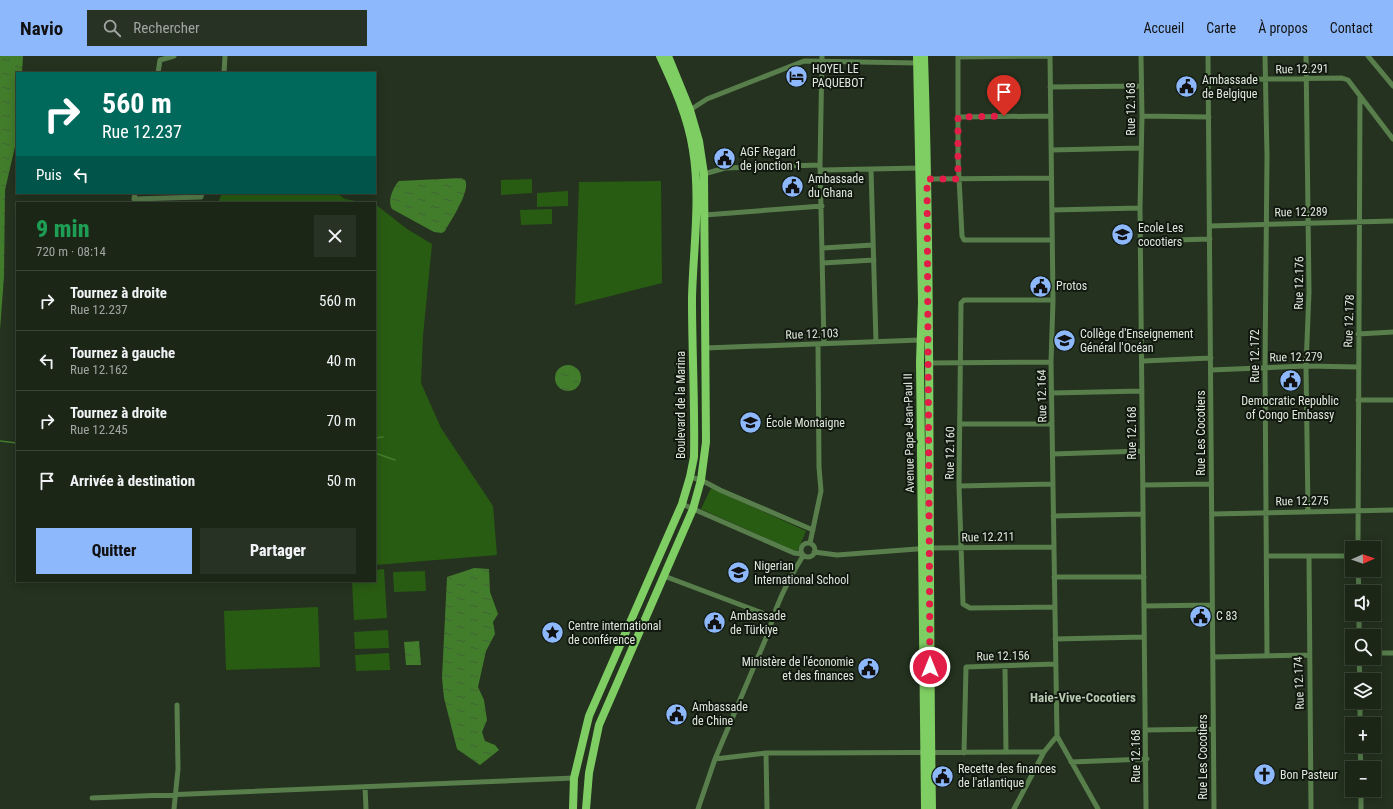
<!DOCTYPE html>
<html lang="fr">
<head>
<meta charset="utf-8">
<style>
  body { margin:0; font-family:"Roboto Condensed",sans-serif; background:#283224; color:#f1f3f6; height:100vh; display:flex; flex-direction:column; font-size:15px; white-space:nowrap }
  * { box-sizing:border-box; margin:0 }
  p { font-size:13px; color:#a0a5a1 }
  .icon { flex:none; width:22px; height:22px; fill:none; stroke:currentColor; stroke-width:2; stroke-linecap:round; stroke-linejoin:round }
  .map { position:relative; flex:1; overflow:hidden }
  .drawer { position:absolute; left:16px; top:146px; width:360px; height:380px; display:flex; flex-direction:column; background:#1b2617; border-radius:0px; box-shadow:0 2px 10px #0003,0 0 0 1px #394336 }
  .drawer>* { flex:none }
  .banner { position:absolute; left:16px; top:16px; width:360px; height:122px; border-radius:0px; box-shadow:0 2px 10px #0003,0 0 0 1px #394336; background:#00695c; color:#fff; overflow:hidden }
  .needle { width:26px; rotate:88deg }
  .controls { position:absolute; left:1345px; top:485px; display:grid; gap:8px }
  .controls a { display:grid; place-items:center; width:36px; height:36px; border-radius:0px; background:#1b2617; box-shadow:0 2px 10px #0003,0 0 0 1px #394336; font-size:20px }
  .pin { position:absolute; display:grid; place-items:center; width:34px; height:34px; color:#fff; margin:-41px -17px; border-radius:50% 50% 50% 0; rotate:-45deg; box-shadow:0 0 4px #0007 }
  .pin .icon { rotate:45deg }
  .me { position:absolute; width:44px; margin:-22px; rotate:0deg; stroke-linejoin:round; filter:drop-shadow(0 0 3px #0008) }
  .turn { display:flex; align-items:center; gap:14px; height:84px; padding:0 20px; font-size:18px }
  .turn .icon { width:52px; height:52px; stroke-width:2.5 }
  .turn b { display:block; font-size:28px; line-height:34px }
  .then { display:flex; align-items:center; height:38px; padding:0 20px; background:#0003; gap:8px; font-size:15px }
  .round { display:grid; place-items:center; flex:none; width:42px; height:42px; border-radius:0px; background:#283224 }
  .summary { display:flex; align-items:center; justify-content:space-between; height:68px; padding:0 20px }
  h1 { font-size:24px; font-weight:800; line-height:30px; color:#1e9e55 }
  .button { display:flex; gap:8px; margin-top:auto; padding:8px 20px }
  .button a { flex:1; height:46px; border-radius:0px; background:#8db9fc; color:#111; font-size:16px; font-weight:800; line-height:46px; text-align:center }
  .button a+a { background:#283224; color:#f1f3f6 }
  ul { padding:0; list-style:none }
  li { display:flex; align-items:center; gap:12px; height:60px; padding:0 20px; border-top:1px solid #394336 }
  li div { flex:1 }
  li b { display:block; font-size:15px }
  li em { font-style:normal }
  header { display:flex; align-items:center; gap:24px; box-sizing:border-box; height:56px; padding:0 20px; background:#8db9fc; color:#111 }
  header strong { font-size:19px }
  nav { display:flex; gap:22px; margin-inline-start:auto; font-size:14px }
  .search { width:280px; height:36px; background:#283224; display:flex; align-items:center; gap:10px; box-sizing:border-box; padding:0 14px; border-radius:0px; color:#a0a5a1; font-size:15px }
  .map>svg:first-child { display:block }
  .green { fill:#295c13 }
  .water { fill:url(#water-ripples) }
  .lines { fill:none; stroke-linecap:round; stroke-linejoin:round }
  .stream { stroke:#427d2b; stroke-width:1.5 }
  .minor { stroke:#587e4c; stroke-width:5 }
  .primary { stroke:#7fce63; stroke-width:8 }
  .route { stroke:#e11d48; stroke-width:7; stroke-dasharray:0 12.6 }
  .labels { text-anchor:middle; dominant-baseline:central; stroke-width:4; stroke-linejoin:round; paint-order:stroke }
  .poi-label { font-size:12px; fill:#dfe8dc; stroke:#11180f; text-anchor:start }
  .street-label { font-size:12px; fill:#dfe8dc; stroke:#11180f }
  .neighbourhood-label { font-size:13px; font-weight:bold; fill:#b7c9b1; stroke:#11180f }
</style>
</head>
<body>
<header>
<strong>Navio</strong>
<div class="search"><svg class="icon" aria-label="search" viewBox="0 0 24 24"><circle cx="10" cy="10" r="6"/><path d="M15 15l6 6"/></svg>Rechercher</div>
<nav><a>Accueil</a><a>Carte</a><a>À propos</a><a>Contact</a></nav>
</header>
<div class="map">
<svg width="1393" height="753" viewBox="0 0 1393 753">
  <defs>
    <pattern id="water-ripples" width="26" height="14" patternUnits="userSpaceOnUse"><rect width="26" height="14" fill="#427d2b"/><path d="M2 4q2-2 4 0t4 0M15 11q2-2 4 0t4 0" fill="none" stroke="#426435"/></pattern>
  </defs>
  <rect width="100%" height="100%" fill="#24321f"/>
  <path class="green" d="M532,123V137L501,139V124Z
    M661,125L662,227L575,249L579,126Z
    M568,135V150L537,151V137Z
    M222,137H337L345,143L367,147H218Z
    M375,148L407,173L432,188L423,280L421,327L441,372L493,450L497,499L375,509Z
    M552,153V168L521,169L520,154Z
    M711,432L806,475L797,496L701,453Z
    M384,513L387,562L354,564L352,525H375V514Z
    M425,515L426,535L394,536L393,516Z
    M318,551L320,611L226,614L224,555Z
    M388,574L389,592L355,593L354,576Z
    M389,597L390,614L356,615L355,599Z"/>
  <path class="water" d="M0,0H23L22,17H17V82L5,134L4,220L0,274Z
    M461,122L465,124C471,135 451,164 445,175L442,177L434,176L392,153C387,145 393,131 399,125Z
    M555 322a13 13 0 1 1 26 0a13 13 0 1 1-26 0Z
    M474,512L489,513L490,536L498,558L493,566L495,578L486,595L478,631L484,644L487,664L482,676L485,685L495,689L499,694L480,709L457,693L444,642L442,622L447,521Z
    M419,585L421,609H406L404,586Z"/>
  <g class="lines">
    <path class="stream" d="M375,382L383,381
      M0,385L17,387
      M375,397L395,404"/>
    <path class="minor" d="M822,0L820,109L824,288
      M958,0V102L962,180L964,184H1052
      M1141,0L1142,60L1140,152L1146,753
      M1208,0L1214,753
      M1265,0L1267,100L1265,311L1267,600
      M1306,0L1309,236L1306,310L1308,455
      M1368,0L1393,30
      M958,1L1050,0L1053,244L1051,306L1057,680L1098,753
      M158,17L160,4L174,0
      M224,17L225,0
      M1209,24L1342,22L1348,24L1393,83
      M1050,31L1141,30
      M690,54L707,43L804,5L917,7
      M1142,60L1209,61
      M958,61L1051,60
      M1051,94L1140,92
      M871,113L876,286
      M821,114L920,112
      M704,118L725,112L820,109
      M927,123L1051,122
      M135,137L134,143L201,141L202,137
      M1052,154L1140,152
      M705,159L822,150
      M1210,170L1393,165
      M1141,185L1210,183
      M823,192L873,189
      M823,207L874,204
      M1053,244H964L961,247L959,430L963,548L970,552L1054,551
      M1358,278L1393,276
      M705,292L920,284
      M1143,305L1211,302
      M929,307L1051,306
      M1211,314L1306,310L1358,311
      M1052,337L1142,335
      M1358,344H1393
      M960,368H1052
      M1053,398L1142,395
      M690,421L701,424L720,434L813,474
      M1143,429L1211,428
      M959,430L1053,428
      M682,448L794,497L801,498
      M1212,458L1393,454
      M1053,460L1143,458
      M801 494a7 7 0 1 1 14 0a7 7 0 1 1-14 0Z
      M810,487L821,435L819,411L818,288
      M1358,492L1360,40
      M814,496L837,499L930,492L1053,491
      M1267,500H1352
      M1309,500L1311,753
      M1358,514L1359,536
      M664,520L773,561
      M1054,521H1144
      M1144,550L1212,549
      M1359,558V580
      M1055,583L1144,581
      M1374,597H1393
      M1213,601L1308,599
      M1359,602L1360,624
      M1005,610L1006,696
      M1360,646V668
      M1146,674L1213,673
      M1360,690L1361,712
      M766,697L767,753
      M964,697L966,611L1056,608
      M715,703L769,575C776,548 788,524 803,500
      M1071,706L1147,703
      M365,731L366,753
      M1361,734V753
      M92,742L574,722
      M174,753L178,713L177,649
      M698,753L715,703L766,697H805L1044,696
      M1014,753L1044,696L1057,680"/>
    <path class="primary" d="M917,0L922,246L920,306L925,753
      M924,0C932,251 928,502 932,753
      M573,753L574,722L589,660L682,448L690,421L694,401C695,349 692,296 692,243C693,194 701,144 693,94C688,61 674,30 660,0
      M586,753L589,717L599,669L693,453L701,424L706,386L704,118L699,85L690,54L668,0"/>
  </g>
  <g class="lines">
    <path class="route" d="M930,611L927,123H958V61L1004,60"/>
  </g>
  <defs>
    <symbol id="hotel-disc" viewBox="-11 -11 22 22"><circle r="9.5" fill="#8db9fc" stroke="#11180f"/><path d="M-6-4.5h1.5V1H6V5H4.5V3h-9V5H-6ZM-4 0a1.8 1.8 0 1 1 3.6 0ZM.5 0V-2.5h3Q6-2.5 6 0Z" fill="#111"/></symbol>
    <symbol id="civic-disc" viewBox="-11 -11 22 22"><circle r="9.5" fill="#8db9fc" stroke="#11180f"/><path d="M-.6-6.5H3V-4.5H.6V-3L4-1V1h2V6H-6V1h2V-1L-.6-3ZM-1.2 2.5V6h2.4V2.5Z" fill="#111"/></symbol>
    <symbol id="school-disc" viewBox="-11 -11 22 22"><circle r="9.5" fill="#8db9fc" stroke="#11180f"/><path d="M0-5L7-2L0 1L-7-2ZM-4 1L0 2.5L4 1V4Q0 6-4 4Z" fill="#111"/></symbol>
    <symbol id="university-disc" viewBox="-11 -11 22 22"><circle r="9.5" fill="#8db9fc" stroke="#11180f"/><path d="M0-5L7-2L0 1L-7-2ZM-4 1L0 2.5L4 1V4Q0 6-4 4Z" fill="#111"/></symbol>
    <symbol id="sight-disc" viewBox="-11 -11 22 22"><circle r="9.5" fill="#8db9fc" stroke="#11180f"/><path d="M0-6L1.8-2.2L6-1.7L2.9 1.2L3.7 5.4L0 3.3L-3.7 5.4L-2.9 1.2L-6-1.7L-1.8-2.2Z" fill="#111"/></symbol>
    <symbol id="church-disc" viewBox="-11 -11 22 22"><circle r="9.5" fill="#8db9fc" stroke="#11180f"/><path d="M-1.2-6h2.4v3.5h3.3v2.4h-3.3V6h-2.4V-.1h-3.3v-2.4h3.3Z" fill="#111"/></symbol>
  </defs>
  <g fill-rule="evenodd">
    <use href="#hotel-disc" x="784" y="8" width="25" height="25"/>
    <use href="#civic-disc" x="1174" y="18" width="25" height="25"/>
    <use href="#civic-disc" x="712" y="90" width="25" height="25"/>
    <use href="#civic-disc" x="780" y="118" width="25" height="25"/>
    <use href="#school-disc" x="1110" y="166" width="25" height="25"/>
    <use href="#civic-disc" x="1028" y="218" width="25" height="25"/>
    <use href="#university-disc" x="1052" y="272" width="25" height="25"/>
    <use href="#civic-disc" x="1278" y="312" width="25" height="25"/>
    <use href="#school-disc" x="738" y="354" width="25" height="25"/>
    <use href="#school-disc" x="726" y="504" width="25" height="25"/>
    <use href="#civic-disc" x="1188" y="548" width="25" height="25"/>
    <use href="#civic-disc" x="702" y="554" width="25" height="25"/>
    <use href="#sight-disc" x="540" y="564" width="25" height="25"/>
    <use href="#civic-disc" x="856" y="600" width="25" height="25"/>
    <use href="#civic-disc" x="664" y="646" width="25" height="25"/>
    <use href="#church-disc" x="1252" y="706" width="25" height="25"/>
    <use href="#civic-disc" x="930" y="708" width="25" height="25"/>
  </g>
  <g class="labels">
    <g class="poi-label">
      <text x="812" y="13">HOYEL LE<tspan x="812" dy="14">PAQUEBOT</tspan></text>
      <text x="1202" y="24">Ambassade<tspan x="1202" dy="14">de Belgique</tspan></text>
      <text x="740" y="96">AGF Regard<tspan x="740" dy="14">de jonction 1</tspan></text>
      <text x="808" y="123">Ambassade<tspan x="808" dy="14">du Ghana</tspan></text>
      <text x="1138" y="172">Ecole Les<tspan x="1138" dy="14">cocotiers</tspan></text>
      <text x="1056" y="230">Protos</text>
      <text x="1080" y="278">Collège d'Enseignement<tspan x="1080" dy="14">Général l'Océan</tspan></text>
      <text x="1290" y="345" text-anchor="middle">Democratic Republic<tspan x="1290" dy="14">of Congo Embassy</tspan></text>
      <text x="766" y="367">École Montaigne</text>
      <text x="754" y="510">Nigerian<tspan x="754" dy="14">International School</tspan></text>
      <text x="730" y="560">Ambassade<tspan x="730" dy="14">de Türkiye</tspan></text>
      <text x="1216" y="560">C 83</text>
      <text x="568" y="570">Centre international<tspan x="568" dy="14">de conférence</tspan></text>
      <text x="854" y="606" text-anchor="end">Ministère de l'économie<tspan x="854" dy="14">et des finances</tspan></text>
      <text x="692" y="651">Ambassade<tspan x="692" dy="14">de Chine</tspan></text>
      <text x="958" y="713">Recette des finances<tspan x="958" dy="14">de l'atlantique</tspan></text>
      <text x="1280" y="719">Bon Pasteur</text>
    </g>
    <g class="street-label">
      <text transform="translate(1302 13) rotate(-1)">Rue 12.291</text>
      <text transform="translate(1131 53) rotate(-90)">Rue 12.168</text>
      <text transform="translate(1301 156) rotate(-1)">Rue 12.289</text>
      <text transform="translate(1299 227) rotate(-89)">Rue 12.176</text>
      <text transform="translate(1349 265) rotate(-88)">Rue 12.178</text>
      <text transform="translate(812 278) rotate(-2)">Rue 12.103</text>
      <text transform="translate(1255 300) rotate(-90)">Rue 12.172</text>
      <text transform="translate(1296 301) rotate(-1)">Rue 12.279</text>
      <text transform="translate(1042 340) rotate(-91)">Rue 12.164</text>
      <text transform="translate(681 349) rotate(-90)">Boulevard de la Marina</text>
      <text transform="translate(909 377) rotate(-91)">Avenue Pape Jean-Paul II</text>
      <text transform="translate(1132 377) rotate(-90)">Rue 12.168</text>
      <text transform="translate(1201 377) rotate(-90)">Rue Les Cocotiers</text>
      <text transform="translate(950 397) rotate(-89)">Rue 12.160</text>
      <text transform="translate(1302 445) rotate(-1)">Rue 12.275</text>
      <text transform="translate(988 481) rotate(-1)">Rue 12.211</text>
      <text transform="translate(1003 600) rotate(-1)">Rue 12.156</text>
      <text transform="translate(1299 627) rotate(-92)">Rue 12.174</text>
      <text transform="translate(1136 700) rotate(-90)">Rue 12.168</text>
      <text transform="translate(1203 701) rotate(-90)">Rue Les Cocotiers</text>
    </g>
    <g class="neighbourhood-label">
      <text x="1083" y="641">Haie-Vive-Cocotiers</text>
    </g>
  </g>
</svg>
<div class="controls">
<a><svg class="needle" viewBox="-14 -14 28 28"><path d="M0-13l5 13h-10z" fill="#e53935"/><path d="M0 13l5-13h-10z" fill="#a0a5a1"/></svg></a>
<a><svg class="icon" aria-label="sound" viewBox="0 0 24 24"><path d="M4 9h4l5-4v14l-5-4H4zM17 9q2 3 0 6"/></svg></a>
<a><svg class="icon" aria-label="search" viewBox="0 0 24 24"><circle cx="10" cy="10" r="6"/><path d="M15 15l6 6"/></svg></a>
<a><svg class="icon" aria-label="layers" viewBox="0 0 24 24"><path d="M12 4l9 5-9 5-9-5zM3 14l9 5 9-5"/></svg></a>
<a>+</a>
<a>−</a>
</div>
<div class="pin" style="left:1004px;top:60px;background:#d93025"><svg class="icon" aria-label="arrive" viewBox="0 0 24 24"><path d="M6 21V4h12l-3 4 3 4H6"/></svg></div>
<svg class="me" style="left:930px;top:611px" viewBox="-20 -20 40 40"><circle r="17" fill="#e11d48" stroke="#fff" stroke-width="3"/><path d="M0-11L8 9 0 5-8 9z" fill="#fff"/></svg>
<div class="banner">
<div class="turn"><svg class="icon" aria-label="right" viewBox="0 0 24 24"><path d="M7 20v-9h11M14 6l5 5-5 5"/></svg><div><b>560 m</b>Rue 12.237</div></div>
<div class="then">Puis<svg class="icon" aria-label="left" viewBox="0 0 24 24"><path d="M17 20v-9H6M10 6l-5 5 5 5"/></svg></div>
</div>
<section class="drawer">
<div class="summary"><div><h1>9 min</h1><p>720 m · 08:14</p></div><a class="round"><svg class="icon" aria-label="close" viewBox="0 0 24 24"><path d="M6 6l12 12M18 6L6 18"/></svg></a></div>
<ul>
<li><svg class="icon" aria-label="right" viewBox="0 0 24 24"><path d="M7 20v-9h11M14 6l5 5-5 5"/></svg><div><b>Tournez à droite</b><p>Rue 12.237</p></div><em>560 m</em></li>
<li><svg class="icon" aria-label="left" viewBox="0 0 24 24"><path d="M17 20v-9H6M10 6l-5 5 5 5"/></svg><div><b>Tournez à gauche</b><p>Rue 12.162</p></div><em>40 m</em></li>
<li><svg class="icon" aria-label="right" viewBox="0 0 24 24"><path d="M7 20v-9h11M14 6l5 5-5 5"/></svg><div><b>Tournez à droite</b><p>Rue 12.245</p></div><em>70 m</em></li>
<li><svg class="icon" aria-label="arrive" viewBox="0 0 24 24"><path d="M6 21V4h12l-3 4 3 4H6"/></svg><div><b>Arrivée à destination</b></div><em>50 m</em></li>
</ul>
<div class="button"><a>Quitter</a><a>Partager</a></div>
</section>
</div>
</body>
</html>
